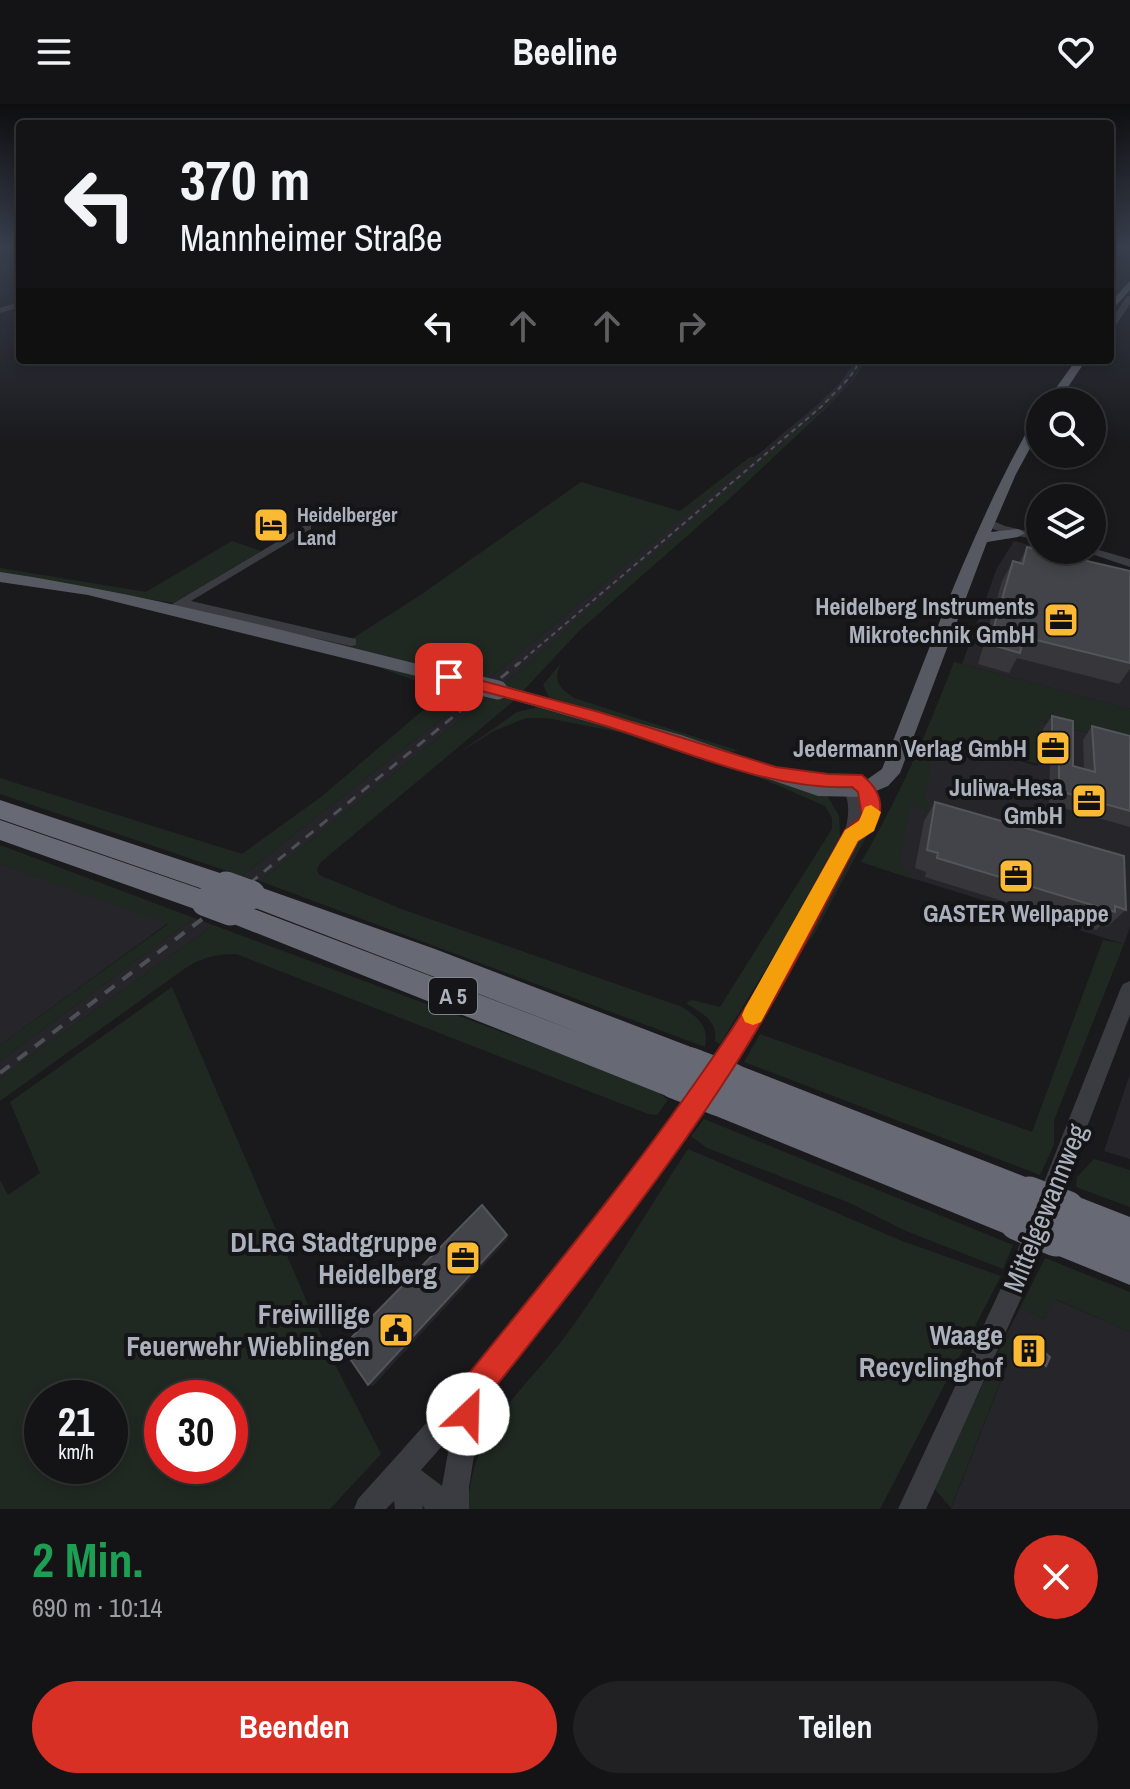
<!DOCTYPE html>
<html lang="de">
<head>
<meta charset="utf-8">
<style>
  body { margin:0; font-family:"Archivo Narrow",sans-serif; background:#212123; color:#f1f3f6; height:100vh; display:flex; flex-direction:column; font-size:30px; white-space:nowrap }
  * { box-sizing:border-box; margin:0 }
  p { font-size:26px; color:#9d9ea1 }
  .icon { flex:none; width:44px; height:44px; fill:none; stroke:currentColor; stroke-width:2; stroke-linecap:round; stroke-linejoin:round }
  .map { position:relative; height:1405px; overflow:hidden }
  .sheet { display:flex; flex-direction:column; background:#141416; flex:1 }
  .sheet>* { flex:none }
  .guide { position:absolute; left:16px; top:16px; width:1098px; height:244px; border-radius:8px; box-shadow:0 4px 12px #0003,0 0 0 2px #333335; background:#141416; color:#f1f3f6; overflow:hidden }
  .controls { position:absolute; left:1026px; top:284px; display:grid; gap:16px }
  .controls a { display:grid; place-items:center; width:80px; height:80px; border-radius:50%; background:#141416; box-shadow:0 4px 12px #0003,0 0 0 2px #333335; font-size:40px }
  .speed { position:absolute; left:24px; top:1276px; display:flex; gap:16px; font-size:40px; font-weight:700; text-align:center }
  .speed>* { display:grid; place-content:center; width:104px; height:104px; border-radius:50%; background:#141416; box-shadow:0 4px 12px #0003,0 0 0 2px #333335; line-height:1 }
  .speed small { font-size:20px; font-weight:400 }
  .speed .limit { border:12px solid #d22; background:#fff; color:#111 }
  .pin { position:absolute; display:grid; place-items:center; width:68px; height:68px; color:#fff; margin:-34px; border-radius:16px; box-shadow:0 4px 12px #0006 }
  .me { position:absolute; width:88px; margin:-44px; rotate:24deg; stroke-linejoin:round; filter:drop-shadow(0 0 6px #0008) }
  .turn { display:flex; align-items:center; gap:28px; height:168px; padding:0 32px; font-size:36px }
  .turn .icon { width:104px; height:104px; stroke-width:2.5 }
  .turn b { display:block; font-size:56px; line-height:68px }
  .lanes { display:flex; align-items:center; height:76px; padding:0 32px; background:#0003; justify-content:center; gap:40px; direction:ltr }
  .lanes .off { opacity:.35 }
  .round { display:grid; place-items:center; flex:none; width:84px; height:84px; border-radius:42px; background:#212123 }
  .head { display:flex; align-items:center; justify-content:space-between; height:136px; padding:0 32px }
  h1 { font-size:48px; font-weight:800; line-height:60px; color:#1e9e55 }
  .primary-button { display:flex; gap:16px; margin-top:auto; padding:16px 32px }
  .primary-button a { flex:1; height:92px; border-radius:48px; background:#d93025; color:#fff; font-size:32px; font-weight:800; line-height:92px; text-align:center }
  .primary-button a+a { background:#212123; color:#f1f3f6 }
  header { display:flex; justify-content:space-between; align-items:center; height:104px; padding:0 32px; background:#141416; font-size:36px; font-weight:800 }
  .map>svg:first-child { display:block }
  .built { fill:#26262a }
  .green { fill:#202921; fill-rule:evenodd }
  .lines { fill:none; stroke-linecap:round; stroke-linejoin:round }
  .minor { fill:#3b3c42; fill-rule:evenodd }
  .major { fill:#575962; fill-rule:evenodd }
  .highway { fill:#676a74; fill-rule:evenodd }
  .rail-far2 { stroke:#4e5058; stroke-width:2; stroke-dasharray:5 4; stroke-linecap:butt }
  .rail-far1 { stroke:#4e5058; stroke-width:3; stroke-dasharray:10 8; stroke-linecap:butt }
  .rail { stroke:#4e5058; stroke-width:4; stroke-dasharray:12 10; stroke-linecap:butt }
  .major-bridge { stroke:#575962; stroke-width:19 }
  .highway-bridge-far1 { stroke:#676a74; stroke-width:29 }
  .highway-bridge { stroke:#676a74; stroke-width:37 }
  .wall { fill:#36363b }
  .shaded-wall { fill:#252529 }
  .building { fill:#434449; stroke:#53555b; stroke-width:2 }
  .route { fill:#d93025; stroke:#8d1f18; stroke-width:2 }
  .slow { fill:#f59e0b }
  .labels { text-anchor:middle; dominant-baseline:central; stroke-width:8; stroke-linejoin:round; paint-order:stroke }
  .far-poi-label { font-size:20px; font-weight:bold; fill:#acb2bd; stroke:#151518; text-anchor:start }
  .shield { fill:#151518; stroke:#7f838c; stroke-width:2 }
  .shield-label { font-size:22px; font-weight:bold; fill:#acb2bd }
  .poi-label { font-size:24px; font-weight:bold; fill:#acb2bd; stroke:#151518; text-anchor:end }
  .near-street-label { font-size:28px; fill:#acb2bd; stroke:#151518 }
  .near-poi-label { font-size:28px; font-weight:bold; fill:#acb2bd; stroke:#151518; text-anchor:end }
</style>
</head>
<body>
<header><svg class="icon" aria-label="menu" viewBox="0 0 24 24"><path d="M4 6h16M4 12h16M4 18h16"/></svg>Beeline<svg class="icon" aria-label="heart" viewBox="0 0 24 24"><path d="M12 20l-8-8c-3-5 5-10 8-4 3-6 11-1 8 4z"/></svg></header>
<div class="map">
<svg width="1130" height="1405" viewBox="0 0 1130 1405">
  <rect width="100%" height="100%" fill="#1a1a1d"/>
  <path class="built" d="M856,256H863L842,286L771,350L501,582L484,579L817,301L840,279Z
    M1014,437L1130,468V605L962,560L997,464Z
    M478,586L492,590L260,777L242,772Z
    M1038,616L1130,640V823L1124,840L876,763L931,633L1038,662Z
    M0,760L168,819L0,941Z
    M194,814L213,821L0,974V957Z
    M1130,970V1055L1104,1047Z
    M1054,1195L1130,1228V1405H951L1015,1241L1007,1229L1020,1204L1044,1215Z"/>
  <path class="green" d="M863,256H866L854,275L825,305L728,396L580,526L522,588L501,582L829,299L851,277Z
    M750,353H755L484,579L288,527L350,536L419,492L581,378L680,407Z
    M232,437L261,447L173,499L0,470V464L146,488Z
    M364,558L478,586L242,772L0,690V674L242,750L321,693L442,590L436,584Z
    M954,558L1130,605V640L1039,616L1038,660L950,637L935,639L925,694L930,705L940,710L913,703L909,706L900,762L916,776L861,758C899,694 927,628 954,558Z
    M561,559C553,577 558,583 574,594L739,647L726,648L549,593L543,581Z
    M492,590L516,595L321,758L317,765L319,771L404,806L682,903C699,914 709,922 705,943L260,777Z
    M543,602L827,691L839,712L840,734L792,822L720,940L715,937C718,917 702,909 686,899L692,896L720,903L832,725V714L825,702L763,675L618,628L547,614H526L494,627L457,650L517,608Z
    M873,720L813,832L791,861L852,746Z
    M0,741L194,814L0,957V941L168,820L0,760Z
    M213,821L653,984L668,996L657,1011L648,1010L236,850C216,850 204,853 187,863L0,997V974Z
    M1103,836L1124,840L1054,1016V1041L1040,1071L744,958L760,930L1032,1028Z
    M172,883L327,1245L381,1350L330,1405H0V1076L8,1091L40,1069L10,998ZM42,1294H110V1362H42ZM162,1294H230V1362H162Z
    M704,1015L1013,1141L1003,1165L906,1127L850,1099L707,1044L691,1032Z
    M688,1045L902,1137L1001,1172L880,1405H468C471,1318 530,1284 575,1219C615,1162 650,1102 688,1045Z
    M1094,1055L1130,1066V1103L1076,1083L1077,1073Z
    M1045,1154L1130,1188V1228L1055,1195L1044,1215L1020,1204Z
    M1007,1229L1015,1240L951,1404L934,1384Z"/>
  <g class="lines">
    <path class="minor" d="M1127,192H1130V200L1114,224H1110V218Z
      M20,198V203L0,209V204Z
      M988,415L1005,422L1040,430V436C1020,432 998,431 982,418Z
      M307,420L311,421V425L191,497L351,534L356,535V541L351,542L178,504L172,500Z
      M1092,444L1130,455V463L1080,446Z
      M856,670C891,683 882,718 858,737L787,872L740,951L624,1117L483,1295L469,1383V1405H425L422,1401L423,1405H395L394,1397L386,1405H354L358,1395C525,1212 685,1020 805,802C822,772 861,722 844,687L850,672ZM451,1332L442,1382L421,1366Z
      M1130,877V911L1054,1109L1046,1112L1038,1109L1035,1101L1120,886L1123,880Z
      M1038,1112L1046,1115L1049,1123L1027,1181L926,1405H898L1009,1167L1030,1115Z"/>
    <path class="major" d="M1130,177V186L1110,208V199Z
      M1076,256H1086L1058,298H1046Z
      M1040,311V326L1016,370L991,428L1018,425L1025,429L1018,433L987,438L900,669L888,682L862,693L818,692L669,641L492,590L489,586L498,580L681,631L808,675L851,680L865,677L882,665C929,547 971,425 1034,315Z
      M0,468C161,492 319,536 477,575L486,581L477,587L88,491L0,478Z"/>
    <path class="highway" d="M0,696L235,774L239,782L235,790L226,793L0,715Z
      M0,716L215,790L219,798L215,806L206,809L0,736Z
      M251,780L435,845L691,943L702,947L706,958L702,969L691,973L686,971L689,980L685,991L674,995L221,815L217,807L221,799L230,796L583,930L242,799L238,791L242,783Z
      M733,959L1041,1079L1046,1091L1041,1103L1031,1107L1035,1118L1030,1130L1018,1135L706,1008L701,997L706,986L717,981L721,983L718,974L722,963Z
      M1066,1088L1130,1113V1181L1044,1146L1039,1134L1044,1122L1055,1117L1049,1105L1054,1093Z"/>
    <path class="rail-far2" d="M517,561L821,303L850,273L861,256"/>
    <path class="rail-far1" d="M250,779L519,559"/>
    <path class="rail" d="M0,969L252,777"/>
    <path class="major-bridge" d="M477,581L498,586"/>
    <path class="highway-bridge-far1" d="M226,782L251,791
      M206,798L230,807
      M691,958L733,974
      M674,980L717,997"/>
    <path class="highway-bridge" d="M1029,1091L1066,1105
      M1018,1118L1056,1134"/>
  </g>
  <path class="wall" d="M1027,443L1130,467V565L1119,580L1017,554L1009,569L978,560L1002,477L1013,457L1019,459Z
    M1052,612L1073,662L1084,665L1083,636L1092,622L1130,632V723L1049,700L1050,659L1042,657L1043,625Z
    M935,698L1126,806L1107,823L1101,821L1096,826L925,773L926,768L915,764L924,717Z
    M1024,1231L1046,1262L1040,1263L1015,1240L1019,1232Z"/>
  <path class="shaded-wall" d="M507,1131L508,1135L373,1282L368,1281Z"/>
  <path class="building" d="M1027,443L1130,467V559L1024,533L1020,549L989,540L1013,457L1023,460Z
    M1052,612L1073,617V662L1095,668L1092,622L1130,632V707L1059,687V646L1052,644Z
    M935,698L1124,752L1126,806L1115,802V808L937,754L938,749L927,746Z
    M482,1101L507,1131L368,1281L342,1243Z
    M1024,1231L1050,1253L1046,1262L1020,1239Z"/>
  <linearGradient id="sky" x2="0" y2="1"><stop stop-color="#0e0e10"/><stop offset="0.42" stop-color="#383e4c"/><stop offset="1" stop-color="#383e4c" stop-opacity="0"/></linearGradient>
  <rect width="1130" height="340" fill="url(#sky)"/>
  <path class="route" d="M449,568L599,608L776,663L828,670L862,671C888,692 886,719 858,737C821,809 785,881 742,950C666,1072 574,1183 485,1296L478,1321L468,1325L457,1321L453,1310L461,1279C552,1167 644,1056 724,937C769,870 806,797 845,726L862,712L858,688L852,683C772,687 685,647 609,623C555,605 499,592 444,577V569Z"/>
  <path class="slow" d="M871,701L881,708L874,727L858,737L761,918L753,921L745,918L742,911L745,904L845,726L859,717L865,703Z"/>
  <defs>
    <symbol id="hotel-square" viewBox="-11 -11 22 22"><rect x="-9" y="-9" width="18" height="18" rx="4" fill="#fcb933" stroke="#151518"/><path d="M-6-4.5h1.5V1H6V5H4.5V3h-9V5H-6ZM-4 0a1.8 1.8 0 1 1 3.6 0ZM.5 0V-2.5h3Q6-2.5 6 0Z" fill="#111"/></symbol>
    <symbol id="office-square" viewBox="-11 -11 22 22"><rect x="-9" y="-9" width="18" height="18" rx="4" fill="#fcb933" stroke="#151518"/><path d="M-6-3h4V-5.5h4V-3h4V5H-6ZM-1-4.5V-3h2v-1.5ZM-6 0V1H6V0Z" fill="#111"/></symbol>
    <symbol id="civic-square" viewBox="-11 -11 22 22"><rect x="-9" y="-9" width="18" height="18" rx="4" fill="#fcb933" stroke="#151518"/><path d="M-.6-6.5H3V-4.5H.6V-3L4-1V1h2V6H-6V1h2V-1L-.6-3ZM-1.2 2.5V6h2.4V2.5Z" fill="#111"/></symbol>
    <symbol id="building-square" viewBox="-11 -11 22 22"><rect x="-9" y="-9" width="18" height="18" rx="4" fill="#fcb933" stroke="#151518"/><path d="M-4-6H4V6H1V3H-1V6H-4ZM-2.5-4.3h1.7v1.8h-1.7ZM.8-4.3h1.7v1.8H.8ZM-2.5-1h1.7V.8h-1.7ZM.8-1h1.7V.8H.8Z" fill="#111"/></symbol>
  </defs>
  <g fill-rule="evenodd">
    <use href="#hotel-square" x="251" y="401" width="40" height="40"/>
    <use href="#office-square" x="1041" y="496" width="40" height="40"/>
    <use href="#office-square" x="1033" y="624" width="40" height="40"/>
    <use href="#office-square" x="1069" y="677" width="40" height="40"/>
    <use href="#office-square" x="996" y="752" width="40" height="40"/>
    <use href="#office-square" x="443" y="1134" width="40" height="40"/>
    <use href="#civic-square" x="376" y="1206" width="40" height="40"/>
    <use href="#building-square" x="1009" y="1227" width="40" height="40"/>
  </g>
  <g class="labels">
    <g class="far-poi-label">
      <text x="297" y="410">Heidelberger<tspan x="297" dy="23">Land</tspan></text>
    </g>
    <rect class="shield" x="429" y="874" width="48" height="36" rx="6"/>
    <g class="shield-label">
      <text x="453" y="892">A 5</text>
    </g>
    <g class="poi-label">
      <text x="1035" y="502">Heidelberg Instruments<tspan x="1035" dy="28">Mikrotechnik GmbH</tspan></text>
      <text x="1027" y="644">Jedermann Verlag GmbH</text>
      <text x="1063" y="683">Juliwa-Hesa<tspan x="1063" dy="28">GmbH</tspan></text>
      <text x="1016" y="809" text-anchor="middle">GASTER Wellpappe</text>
    </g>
    <g class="near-street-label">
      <text transform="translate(1045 1104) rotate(-68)">Mittelgewannweg</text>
    </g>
    <g class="near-poi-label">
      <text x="437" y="1138">DLRG Stadtgruppe<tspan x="437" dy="32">Heidelberg</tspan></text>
      <text x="370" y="1210">Freiwillige<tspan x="370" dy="32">Feuerwehr Wieblingen</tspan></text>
      <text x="1003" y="1231">Waage<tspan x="1003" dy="32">Recyclinghof</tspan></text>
    </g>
  </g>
</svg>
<div class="controls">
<a><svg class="icon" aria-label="search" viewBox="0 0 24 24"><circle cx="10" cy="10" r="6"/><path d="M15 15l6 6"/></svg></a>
<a><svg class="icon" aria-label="layers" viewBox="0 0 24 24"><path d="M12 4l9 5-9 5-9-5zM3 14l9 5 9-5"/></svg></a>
</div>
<div class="speed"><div>21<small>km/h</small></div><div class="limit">30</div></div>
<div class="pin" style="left:449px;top:573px;background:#d93025"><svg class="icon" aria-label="arrive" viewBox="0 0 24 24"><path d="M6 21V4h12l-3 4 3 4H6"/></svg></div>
<svg class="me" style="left:468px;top:1310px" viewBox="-20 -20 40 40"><circle r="19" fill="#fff"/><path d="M0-13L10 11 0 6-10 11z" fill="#d93025"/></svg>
<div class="guide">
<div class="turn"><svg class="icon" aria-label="left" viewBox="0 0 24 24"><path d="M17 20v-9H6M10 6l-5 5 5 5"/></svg><div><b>370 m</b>Mannheimer Straße</div></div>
<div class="lanes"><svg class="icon" aria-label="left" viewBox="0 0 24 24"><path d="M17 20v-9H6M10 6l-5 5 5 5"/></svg><svg class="icon off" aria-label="ahead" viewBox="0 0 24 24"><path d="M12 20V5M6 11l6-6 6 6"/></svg><svg class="icon off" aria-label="ahead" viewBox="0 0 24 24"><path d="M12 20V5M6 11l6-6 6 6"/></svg><svg class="icon off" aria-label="right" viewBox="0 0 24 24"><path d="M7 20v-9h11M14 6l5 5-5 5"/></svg></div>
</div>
</div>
<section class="sheet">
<div class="head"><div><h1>2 Min.</h1><p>690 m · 10:14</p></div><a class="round" style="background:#d93025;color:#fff"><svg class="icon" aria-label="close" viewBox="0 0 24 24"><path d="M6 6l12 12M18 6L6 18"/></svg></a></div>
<div class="primary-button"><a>Beenden</a><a>Teilen</a></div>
</section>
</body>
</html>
